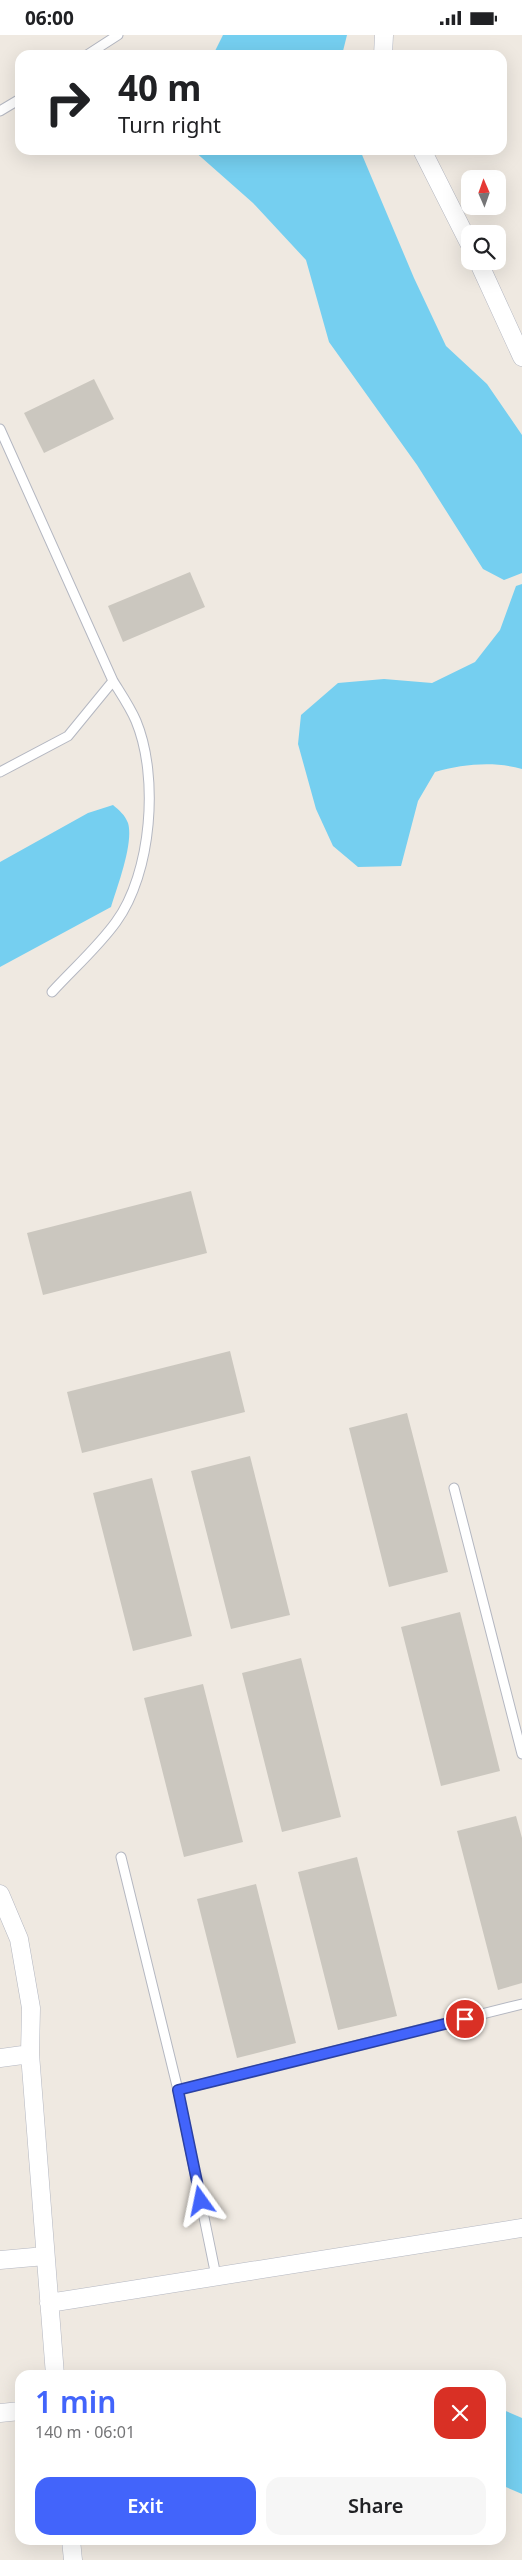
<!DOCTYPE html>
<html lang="en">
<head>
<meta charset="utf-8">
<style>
  body { margin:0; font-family:"Noto Sans",sans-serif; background:#f6f6f6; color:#202124; height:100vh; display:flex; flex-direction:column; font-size:19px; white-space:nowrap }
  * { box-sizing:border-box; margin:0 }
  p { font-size:16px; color:#757577 }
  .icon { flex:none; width:28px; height:28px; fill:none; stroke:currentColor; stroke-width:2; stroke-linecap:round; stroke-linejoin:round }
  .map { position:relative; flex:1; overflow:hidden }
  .drawer { position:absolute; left:15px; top:2335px; width:491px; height:175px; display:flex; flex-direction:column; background:#fff; border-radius:15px; box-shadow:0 5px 20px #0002 }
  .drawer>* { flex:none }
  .top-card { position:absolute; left:15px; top:15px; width:492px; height:105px; border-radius:15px; box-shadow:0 5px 20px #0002; background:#fff; color:#202124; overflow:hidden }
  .needle { width:32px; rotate:358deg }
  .buttons { position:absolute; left:461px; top:135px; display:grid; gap:10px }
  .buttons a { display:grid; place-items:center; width:45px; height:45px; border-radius:10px; background:#fff; box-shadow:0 5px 20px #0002; font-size:25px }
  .pin { position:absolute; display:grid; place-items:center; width:42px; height:42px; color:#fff; margin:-21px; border:2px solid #fff; border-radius:50%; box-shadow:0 1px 5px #0007 }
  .me { position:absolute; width:55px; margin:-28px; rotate:348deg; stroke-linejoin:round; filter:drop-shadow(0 0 4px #0008) }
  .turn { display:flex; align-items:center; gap:18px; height:105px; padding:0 20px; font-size:22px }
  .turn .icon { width:65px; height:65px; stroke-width:2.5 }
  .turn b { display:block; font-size:35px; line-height:42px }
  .round { display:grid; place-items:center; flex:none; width:52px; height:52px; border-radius:15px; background:#f6f6f6 }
  .overview { display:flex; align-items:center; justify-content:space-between; height:85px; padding:0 20px }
  h1 { font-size:30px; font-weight:600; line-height:38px; color:#4264fb }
  .action { display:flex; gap:10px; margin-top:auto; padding:10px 20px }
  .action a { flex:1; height:58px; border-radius:15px; background:#4264fb; color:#fff; font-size:20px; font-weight:600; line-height:58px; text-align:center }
  .action a+a { background:#f6f6f6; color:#202124 }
  .status { display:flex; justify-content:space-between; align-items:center; height:35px; padding:0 25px; background:#fff; direction:ltr }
  .status svg { height:14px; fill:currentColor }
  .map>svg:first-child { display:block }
  .water { fill:#75cff0 }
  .building { fill:#cbc7bf }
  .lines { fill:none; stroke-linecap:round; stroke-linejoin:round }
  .lane-casing { stroke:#b4b7c1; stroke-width:11 }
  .street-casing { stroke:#b4b7c1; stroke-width:19 }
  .lane { stroke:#fff; stroke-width:9 }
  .street { stroke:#fff; stroke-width:18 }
  .route-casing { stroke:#2b41a3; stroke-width:12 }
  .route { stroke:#4264fb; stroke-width:9 }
</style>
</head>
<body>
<div class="status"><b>06:00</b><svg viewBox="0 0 49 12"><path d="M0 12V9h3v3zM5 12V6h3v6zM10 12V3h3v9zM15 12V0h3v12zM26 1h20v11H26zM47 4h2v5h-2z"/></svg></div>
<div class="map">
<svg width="522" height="2525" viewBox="0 0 522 2525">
  <rect width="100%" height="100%" fill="#efe9e1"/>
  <path class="water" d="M223,0H347L342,20H213Z
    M193,115H360L414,243L446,311L487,349L522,400V538L504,545L483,534L417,430L329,307L306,225L253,168Z
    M522,549V734C494,726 463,729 435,737L418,766L401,831L358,832L333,811L316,774L298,709L301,680L338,648L384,644L432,648L475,627L500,595L516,551Z
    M113,770C119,775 125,780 128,788C134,808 117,852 111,872L0,932V827L88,778Z
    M501,2374L522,2383V2459L501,2450Z"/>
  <path class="building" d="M94,344L114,384L44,418L24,378Z
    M190,537L205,572L123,607L108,571Z
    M191,1156L207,1218L43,1260L27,1198Z
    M230,1316L245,1377L82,1418L67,1357Z
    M407,1378L448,1537L389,1552L349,1393Z
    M250,1421L290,1580L231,1594L191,1436Z
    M152,1443L192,1601L133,1616L93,1458Z
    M460,1577L500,1736L441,1751L401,1592Z
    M301,1623L341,1782L282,1797L242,1638Z
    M203,1649L243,1807L184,1822L144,1663Z
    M516,1781L522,1803V1948L498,1955L457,1796Z
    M357,1822L397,1981L338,1995L298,1837Z
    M256,1849L296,2008L237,2023L197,1864Z"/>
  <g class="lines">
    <defs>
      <path id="lane" d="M87,20L118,0
        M0,76L20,64
        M0,394L113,646C121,659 130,672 136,686C159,741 152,838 116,887C98,912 73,934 52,957
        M0,737L68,701L113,646
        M454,1453L522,1719
        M121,1822L178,2055L216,2241
        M178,2055L522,1969"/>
      <path id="street" d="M383,20L384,0
        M422,115L470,210
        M478,226L522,322
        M0,1859L19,1904L31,1973L30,2019L55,2340
        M0,2023L30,2019
        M0,2225L45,2221
        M49,2268L522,2193
        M0,2378L20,2376
        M71,2505L73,2525"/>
    </defs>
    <use href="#lane" class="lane-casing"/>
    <use href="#street" class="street-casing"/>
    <use href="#lane" class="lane"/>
    <use href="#street" class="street"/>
  </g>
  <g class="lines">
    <defs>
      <path id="route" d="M201,2166L178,2055L465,1984"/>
    </defs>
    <use href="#route" class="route-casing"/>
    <use href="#route" class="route"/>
  </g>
</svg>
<div class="buttons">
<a><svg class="needle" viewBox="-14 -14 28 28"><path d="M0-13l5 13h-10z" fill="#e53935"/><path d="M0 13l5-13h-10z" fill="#757577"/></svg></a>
<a><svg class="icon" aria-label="search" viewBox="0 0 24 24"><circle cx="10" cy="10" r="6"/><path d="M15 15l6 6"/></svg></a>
</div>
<div class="pin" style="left:465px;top:1984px;background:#d93025"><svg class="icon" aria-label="arrive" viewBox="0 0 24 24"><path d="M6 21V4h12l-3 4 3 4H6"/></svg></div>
<svg class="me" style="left:201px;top:2166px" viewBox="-20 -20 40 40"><path d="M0-17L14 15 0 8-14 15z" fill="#4264fb" stroke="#fff" stroke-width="4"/></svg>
<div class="top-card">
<div class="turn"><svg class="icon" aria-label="right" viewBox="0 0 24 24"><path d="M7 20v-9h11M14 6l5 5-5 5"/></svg><div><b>40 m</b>Turn right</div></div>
</div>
<section class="drawer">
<div class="overview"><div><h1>1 min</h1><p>140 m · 06:01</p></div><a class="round" style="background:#d93025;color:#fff"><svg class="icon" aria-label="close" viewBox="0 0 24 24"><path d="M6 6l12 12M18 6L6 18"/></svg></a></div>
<div class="action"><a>Exit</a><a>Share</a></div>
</section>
</div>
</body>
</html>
